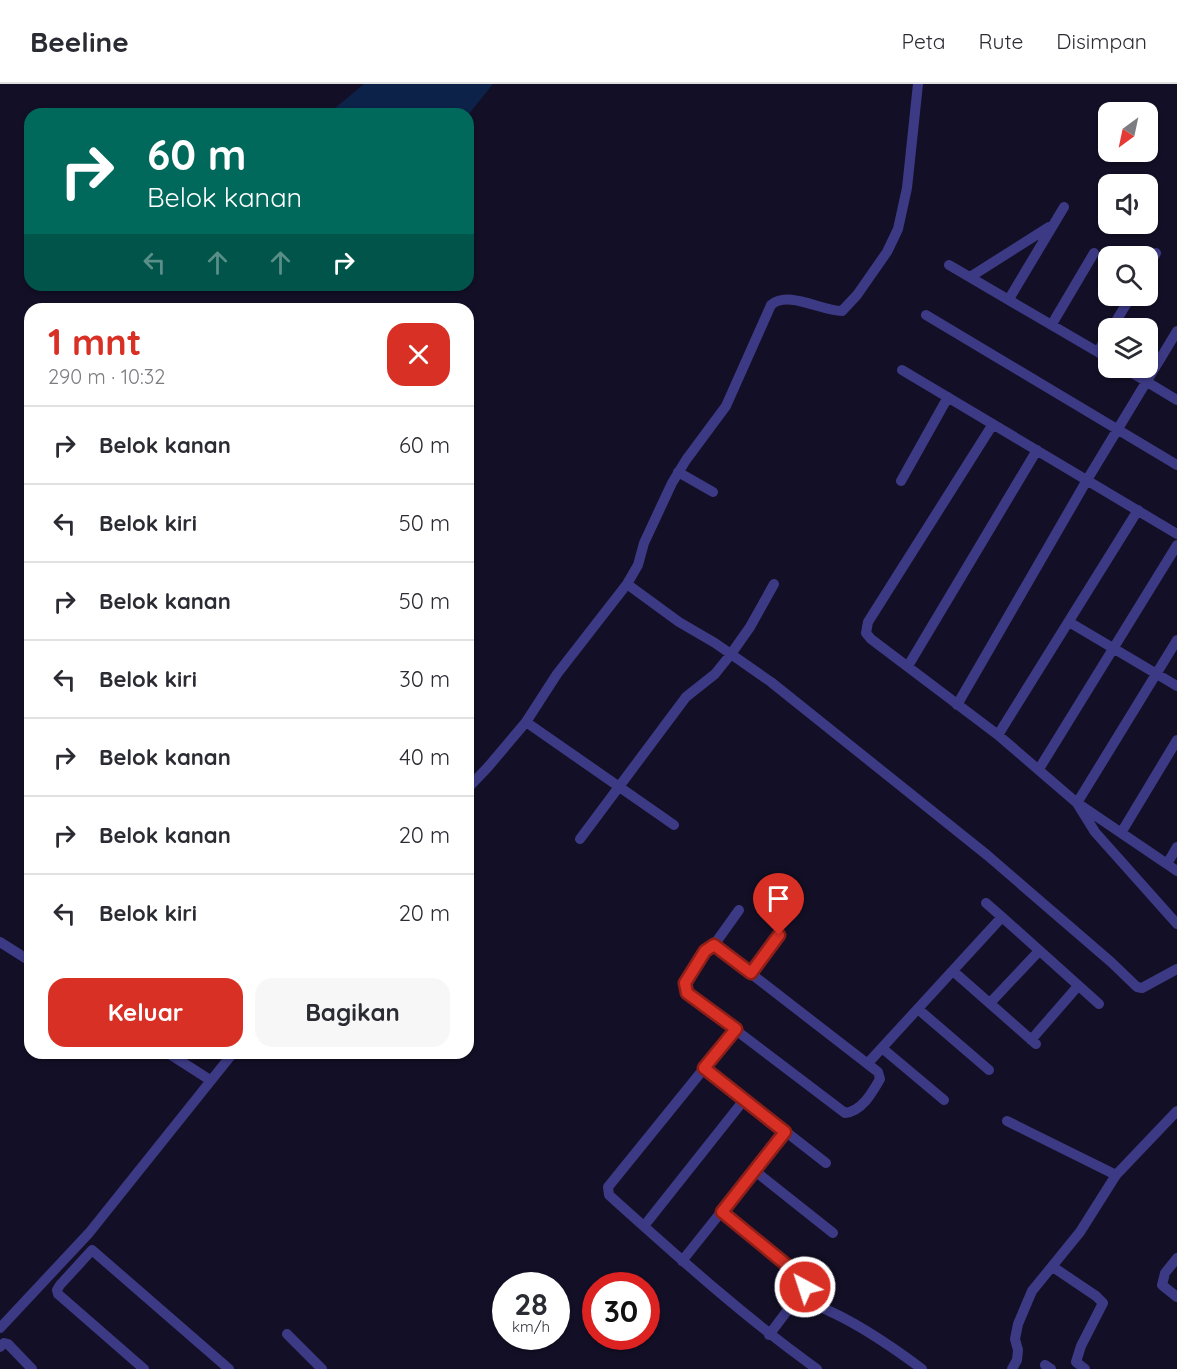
<!DOCTYPE html>
<html lang="id">
<head>
<meta charset="utf-8">
<style>
  body { margin:0; font-family:Quicksand,sans-serif; background:#f7f7f7; color:#2b2b33; height:100vh; display:flex; flex-direction:column; font-size:22px; white-space:nowrap }
  * { box-sizing:border-box; margin:0 }
  p { font-size:20px; color:#7c7c81 }
  .icon { flex:none; width:33px; height:33px; fill:none; stroke:currentColor; stroke-width:2; stroke-linecap:round; stroke-linejoin:round }
  .map { position:relative; flex:1; overflow:hidden }
  .drawer { position:absolute; left:24px; top:219px; width:450px; height:756px; display:flex; flex-direction:column; background:#fff; border-radius:18px; box-shadow:0 2px 4px #0004 }
  .drawer>* { flex:none }
  .banner { position:absolute; left:24px; top:24px; width:450px; height:183px; border-radius:18px; box-shadow:0 2px 4px #0004; background:#00695c; color:#fff; overflow:hidden }
  .needle { width:39px; rotate:213deg }
  .tools { position:absolute; left:1098px; top:18px; display:grid; gap:12px }
  .tools a { display:grid; place-items:center; width:60px; height:60px; border-radius:12px; background:#fff; box-shadow:0 2px 4px #0004; font-size:30px }
  .speed { position:absolute; left:492px; top:1188px; display:flex; gap:12px; font-size:30px; font-weight:700; text-align:center }
  .speed>* { display:grid; place-content:center; width:78px; height:78px; border-radius:50%; background:#fff; box-shadow:0 2px 4px #0004; line-height:1 }
  .speed small { font-size:15px; font-weight:400 }
  .speed .limit { border:9px solid #d22; background:#fff; color:#111 }
  .pin { position:absolute; display:grid; place-items:center; width:51px; height:51px; color:#fff; margin:-62px -26px; border-radius:50% 50% 50% 0; rotate:-45deg; box-shadow:0 0 6px #0007 }
  .pin .icon { rotate:45deg }
  .me { position:absolute; width:66px; margin:-33px; rotate:320deg; stroke-linejoin:round; filter:drop-shadow(0 0 4px #0008) }
  .turn { display:flex; align-items:center; gap:21px; height:126px; padding:0 24px; font-size:27px }
  .turn .icon { width:78px; height:78px; stroke-width:2.5 }
  .turn b { display:block; font-size:42px; line-height:51px }
  .lanes { display:flex; align-items:center; height:57px; padding:0 24px; background:#0003; justify-content:center; gap:30px; direction:ltr }
  .lanes .off { opacity:.35 }
  .round { display:grid; place-items:center; flex:none; width:63px; height:63px; border-radius:18px; background:#f7f7f7 }
  .head { display:flex; align-items:center; justify-content:space-between; height:102px; padding:0 24px }
  h1 { font-size:36px; font-weight:700; line-height:45px; color:#d93025 }
  .cta { display:flex; gap:12px; margin-top:auto; padding:12px 24px }
  .cta a { flex:1; height:69px; border-radius:18px; background:#d93025; color:#fff; font-size:24px; font-weight:700; line-height:69px; text-align:center }
  .cta a+a { background:#f7f7f7; color:#2b2b33 }
  ul { padding:0; list-style:none }
  li { display:flex; align-items:center; gap:18px; height:78px; padding:0 24px; border-top:2px solid #e1e1e2 }
  li div { flex:1 }
  li b { display:block; font-size:22px }
  li em { font-style:normal }
  header { display:flex; align-items:center; gap:36px; box-sizing:border-box; height:84px; padding:0 30px; background:#fff; border-bottom:2px solid #e1e1e2 }
  header strong { font-size:28px }
  nav { display:flex; gap:33px; margin-inline-start:auto; font-size:21px }
  .map>svg:first-child { display:block }
  .water { fill:#0c2248 }
  .lines { fill:none; stroke-linecap:round; stroke-linejoin:round }
  .minor { stroke:#3d3a85; stroke-width:10 }
  .route-casing { stroke:#8d1f18; stroke-width:15 }
  .route { stroke:#d93025; stroke-width:10 }
</style>
</head>
<body>
<header>
<strong>Beeline</strong>
<nav><a>Peta</a><a>Rute</a><a>Disimpan</a></nav>
</header>
<div class="map">
<svg width="1177" height="1285" viewBox="0 0 1177 1285">
  <rect width="100%" height="100%" fill="#130f26"/>
  <path class="water" d="M364,0H493L468,31L328,30Z"/>
  <g class="lines">
    <path class="minor" d="M949,181L1108,274
      M1148,183L1156,169
      M970,193L1049,143
      M1009,215L1064,123
      M926,231L1177,381
      M1052,240L1094,169
      M1112,244L1131,212
      M1098,268L1108,250
      M1124,284L1177,316
      M902,286L1177,450
      M993,340L868,538L866,549L871,555L998,651L1077,719L1167,780L1177,763
      M678,388L713,408
      M901,397L948,313
      M627,500L679,538L715,559L771,598L987,771L1111,878L1137,903L1142,904L1177,885
      M1069,538L1177,602
      M1177,556L1077,719L1095,748L1177,840
      M908,582L1037,366
      M957,621L1087,396L1177,247
      M526,638L674,741
      M998,651L1138,426
      M1039,685L1177,461
      M468,704L488,683L526,638L557,590L627,500L638,481L644,459L672,399L686,376L726,322L771,221C788,206 821,227 842,227L857,211L887,168L898,145L907,104L918,0
      M1121,749L1177,656
      M580,755L686,613L715,590L731,570L750,543L774,500
      M1167,780L1177,787
      M986,819L1002,833
      M0,858L30,877
      M714,861L878,988L880,995C872,1009 862,1027 845,1029L687,909L685,899L705,867Z
      M714,861L739,826
      M953,887L1036,960
      M751,889L779,851
      M990,919L1039,867
      M918,925L989,986
      M736,945L608,1103L609,1111C677,1172 743,1232 817,1285
      M1031,956L1078,902
      M882,964L944,1016
      M168,969L210,996
      M868,979L1002,833L1099,920
      M704,984L826,1079
      M1007,1037L1116,1091
      M755,1087L833,1149
      M722,1128L805,1196V1203L769,1251
      M644,1142L744,1016
      M1177,1174L1165,1189L1162,1201L1177,1213
      M682,1177L785,1048
      M1053,1183L1096,1212L1103,1219L1081,1262L1076,1278L1085,1285
      M818,1222C855,1237 890,1261 922,1285
      M0,1244L89,1149L233,969
      M287,1250L322,1285
      M0,1263L4,1259L8,1260L32,1285
      M1045,1281L1051,1285
      M144,1285L58,1210L57,1206L60,1201L92,1166L229,1285
      M1012,1285L1017,1276L1018,1266L1015,1255L1018,1240L1032,1207L1080,1148L1116,1091L1177,1027"/>
  </g>
  <g class="lines">
    <defs>
      <path id="route" d="M779,851L751,889L714,861L705,867L685,899L687,909L736,945L704,984L785,1048L722,1128L805,1196V1203"/>
    </defs>
    <use href="#route" class="route-casing"/>
    <use href="#route" class="route"/>
  </g>
</svg>
<div class="tools">
<a><svg class="needle" viewBox="-14 -14 28 28"><path d="M0-13l5 13h-10z" fill="#e53935"/><path d="M0 13l5-13h-10z" fill="#7c7c81"/></svg></a>
<a><svg class="icon" aria-label="sound" viewBox="0 0 24 24"><path d="M4 9h4l5-4v14l-5-4H4zM17 9q2 3 0 6"/></svg></a>
<a><svg class="icon" aria-label="search" viewBox="0 0 24 24"><circle cx="10" cy="10" r="6"/><path d="M15 15l6 6"/></svg></a>
<a><svg class="icon" aria-label="layers" viewBox="0 0 24 24"><path d="M12 4l9 5-9 5-9-5zM3 14l9 5 9-5"/></svg></a>
</div>
<div class="speed"><div>28<small>km/h</small></div><div class="limit">30</div></div>
<div class="pin" style="left:779px;top:851px;background:#d93025"><svg class="icon" aria-label="arrive" viewBox="0 0 24 24"><path d="M6 21V4h12l-3 4 3 4H6"/></svg></div>
<svg class="me" style="left:805px;top:1203px" viewBox="-20 -20 40 40"><circle r="17" fill="#d93025" stroke="#fff" stroke-width="3"/><path d="M0-11L8 9 0 5-8 9z" fill="#fff"/></svg>
<div class="banner">
<div class="turn"><svg class="icon" aria-label="right" viewBox="0 0 24 24"><path d="M7 20v-9h11M14 6l5 5-5 5"/></svg><div><b>60 m</b>Belok kanan</div></div>
<div class="lanes"><svg class="icon off" aria-label="left" viewBox="0 0 24 24"><path d="M17 20v-9H6M10 6l-5 5 5 5"/></svg><svg class="icon off" aria-label="ahead" viewBox="0 0 24 24"><path d="M12 20V5M6 11l6-6 6 6"/></svg><svg class="icon off" aria-label="ahead" viewBox="0 0 24 24"><path d="M12 20V5M6 11l6-6 6 6"/></svg><svg class="icon" aria-label="right" viewBox="0 0 24 24"><path d="M7 20v-9h11M14 6l5 5-5 5"/></svg></div>
</div>
<section class="drawer">
<div class="head"><div><h1>1 mnt</h1><p>290 m · 10:32</p></div><a class="round" style="background:#d93025;color:#fff"><svg class="icon" aria-label="close" viewBox="0 0 24 24"><path d="M6 6l12 12M18 6L6 18"/></svg></a></div>
<ul>
<li><svg class="icon" aria-label="right" viewBox="0 0 24 24"><path d="M7 20v-9h11M14 6l5 5-5 5"/></svg><div><b>Belok kanan</b></div><em>60 m</em></li>
<li><svg class="icon" aria-label="left" viewBox="0 0 24 24"><path d="M17 20v-9H6M10 6l-5 5 5 5"/></svg><div><b>Belok kiri</b></div><em>50 m</em></li>
<li><svg class="icon" aria-label="right" viewBox="0 0 24 24"><path d="M7 20v-9h11M14 6l5 5-5 5"/></svg><div><b>Belok kanan</b></div><em>50 m</em></li>
<li><svg class="icon" aria-label="left" viewBox="0 0 24 24"><path d="M17 20v-9H6M10 6l-5 5 5 5"/></svg><div><b>Belok kiri</b></div><em>30 m</em></li>
<li><svg class="icon" aria-label="right" viewBox="0 0 24 24"><path d="M7 20v-9h11M14 6l5 5-5 5"/></svg><div><b>Belok kanan</b></div><em>40 m</em></li>
<li><svg class="icon" aria-label="right" viewBox="0 0 24 24"><path d="M7 20v-9h11M14 6l5 5-5 5"/></svg><div><b>Belok kanan</b></div><em>20 m</em></li>
<li><svg class="icon" aria-label="left" viewBox="0 0 24 24"><path d="M17 20v-9H6M10 6l-5 5 5 5"/></svg><div><b>Belok kiri</b></div><em>20 m</em></li>
</ul>
<div class="cta"><a>Keluar</a><a>Bagikan</a></div>
</section>
</div>
</body>
</html>
